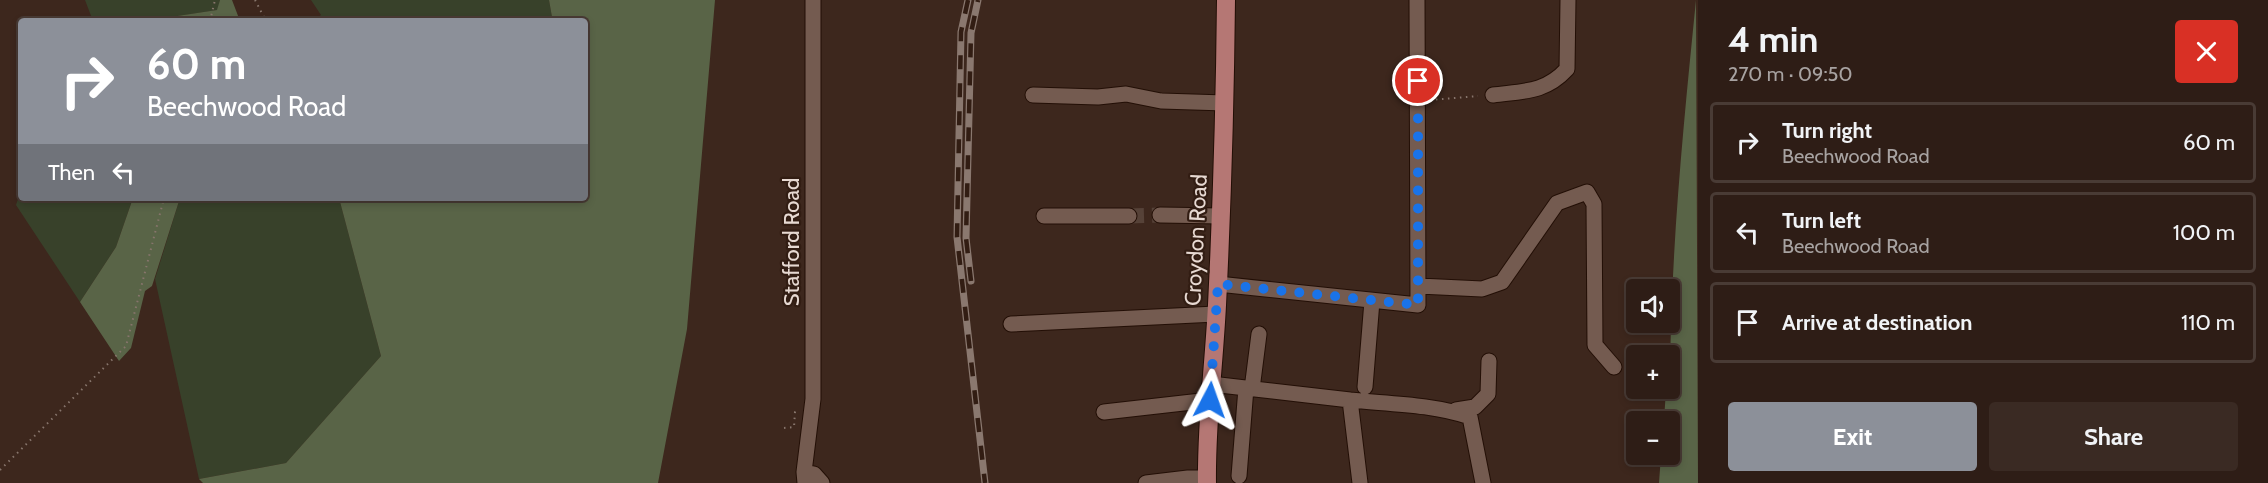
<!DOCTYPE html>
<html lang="en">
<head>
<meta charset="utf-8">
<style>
  body { margin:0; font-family:Cabin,sans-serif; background:#3a2a23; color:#f1f3f6; height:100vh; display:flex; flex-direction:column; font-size:22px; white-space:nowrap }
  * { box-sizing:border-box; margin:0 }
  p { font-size:20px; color:#a7a2a1 }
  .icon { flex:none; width:33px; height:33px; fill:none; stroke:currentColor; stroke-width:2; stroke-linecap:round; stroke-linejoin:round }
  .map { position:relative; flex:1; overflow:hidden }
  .details { display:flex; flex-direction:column; background:#2e1d16; width:570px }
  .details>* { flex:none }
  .banner { position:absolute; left:18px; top:18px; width:570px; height:183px; border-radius:6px; box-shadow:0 3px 9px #0003,0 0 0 2px #493b35; background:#8c9099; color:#fff; overflow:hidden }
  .controls { position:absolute; left:1626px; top:279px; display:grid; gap:12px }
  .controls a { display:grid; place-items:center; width:54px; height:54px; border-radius:6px; background:#2e1d16; box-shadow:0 3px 9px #0003,0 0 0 2px #493b35; font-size:30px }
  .pin { position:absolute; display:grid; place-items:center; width:51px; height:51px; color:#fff; margin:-26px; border:3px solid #fff; border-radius:50%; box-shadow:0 2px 6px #0007 }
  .me { position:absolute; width:66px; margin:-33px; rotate:4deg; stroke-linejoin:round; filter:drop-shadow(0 0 4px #0008) }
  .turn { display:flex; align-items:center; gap:21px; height:126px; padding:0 30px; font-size:27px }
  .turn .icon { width:78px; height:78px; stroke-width:2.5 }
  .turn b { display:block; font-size:42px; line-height:51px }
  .then { display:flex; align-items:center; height:57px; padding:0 30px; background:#0003; gap:12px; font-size:22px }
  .round { display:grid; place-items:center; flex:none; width:63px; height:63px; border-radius:6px; background:#3a2a23 }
  .overview { display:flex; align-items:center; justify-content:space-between; height:102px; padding:0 30px }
  h1 { font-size:36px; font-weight:800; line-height:45px }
  .action { display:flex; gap:12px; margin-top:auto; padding:12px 30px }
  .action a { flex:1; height:69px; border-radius:6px; background:#8c9099; color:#fff; font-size:24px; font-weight:800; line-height:69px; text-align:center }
  .action a+a { background:#3a2a23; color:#f1f3f6 }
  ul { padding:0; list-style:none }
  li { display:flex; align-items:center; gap:18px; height:81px; margin:0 12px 9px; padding:0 18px; border:3px solid #493b35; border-radius:6px }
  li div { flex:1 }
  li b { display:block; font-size:22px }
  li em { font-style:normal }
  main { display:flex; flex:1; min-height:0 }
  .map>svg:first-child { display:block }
  .green { fill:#38412a }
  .forest { fill:#596447 }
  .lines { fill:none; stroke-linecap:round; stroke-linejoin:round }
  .minor-tunnel { stroke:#564238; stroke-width:15; stroke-dasharray:15 8; stroke-linecap:butt }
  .minor-casing { stroke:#230f06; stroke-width:17 }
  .major-casing { stroke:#230f06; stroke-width:20 }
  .path { stroke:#87756c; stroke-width:2; stroke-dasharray:1.5 4.5; stroke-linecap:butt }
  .minor { stroke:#745b50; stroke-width:15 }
  .major { stroke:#b57774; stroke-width:18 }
  .rail-casing { stroke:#8a786f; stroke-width:7 }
  .rail { stroke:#321d13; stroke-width:4.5; stroke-dasharray:14; stroke-linecap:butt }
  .route { stroke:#1a73e8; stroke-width:10; stroke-dasharray:0 18 }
  .labels { text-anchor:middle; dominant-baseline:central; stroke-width:4.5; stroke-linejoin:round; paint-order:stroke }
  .street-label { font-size:22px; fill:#e7d9d2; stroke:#321d13 }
</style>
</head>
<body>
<main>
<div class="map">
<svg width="1698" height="483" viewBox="0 0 1698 483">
  <rect width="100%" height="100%" fill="#3d271d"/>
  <path class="green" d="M85,0H220L218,10L144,21H93Z
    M311,0H549L552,17L541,21H312L321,15Z
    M21,190V198H133L116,247L80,302L16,205Z
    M180,198H339L381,356L286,463L199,479L155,279Z"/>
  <path class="forest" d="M220,0H232L240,21H144L217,10Z
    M549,0H715L687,329L658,483H203L199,479L286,463L381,356L339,198H585V21H541L552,17Z
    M1696,0L1698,483H1659L1661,455L1670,454V422L1664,421L1666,389L1670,388C1670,260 1683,129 1696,0Z
    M133,198H180L152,286L145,291L131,348L119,361L80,302L116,247Z"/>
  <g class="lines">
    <path class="minor-tunnel" d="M1129,216L1160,215"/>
    <defs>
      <path id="minor" d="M1033,95L1098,97L1126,94L1161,101L1225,103
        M1493,95C1523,91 1545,93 1567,69L1568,0
        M1160,215L1221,216
        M1044,216H1129
        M1218,284L1418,305L1417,0
        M1419,286L1482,289L1502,282L1557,203L1587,192L1594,204L1595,345L1614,367
        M1011,324L1216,314
        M1211,384L1350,400L1360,483
        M1365,387L1372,301
        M1252,389L1259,334
        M1350,400C1390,404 1432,404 1470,417L1483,483
        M1456,410L1475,407L1488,394L1489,361
        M1104,412L1210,400
        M804,472L814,474L822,483
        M1239,476L1246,388
        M805,483L804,472L813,399V0
        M1146,483L1188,478H1207"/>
      <path id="major" d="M1207,483C1206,424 1214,365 1217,305C1222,204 1225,102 1226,0"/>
    </defs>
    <use href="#minor" class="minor-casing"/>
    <use href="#major" class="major-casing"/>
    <path class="path" d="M255,0L266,21
      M210,21L215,0
      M1430,100L1478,96
      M784,428L794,427L795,412H796
      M0,470L126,346L164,198"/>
    <use href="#minor" class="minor"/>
    <use href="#major" class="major"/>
    <defs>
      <path id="rail" d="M968,0L961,32L957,237L985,483
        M971,281L966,238L971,33L978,0"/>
    </defs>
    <use href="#rail" class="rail-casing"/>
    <use href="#rail" class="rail"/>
  </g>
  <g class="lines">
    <path class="route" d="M1210,400L1218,284L1418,305V81"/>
  </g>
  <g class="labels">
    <g class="street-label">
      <text transform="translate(1196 240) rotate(-87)">Croydon Road</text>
      <text transform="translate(791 242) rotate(-90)">Stafford Road</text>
    </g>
  </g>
</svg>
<div class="controls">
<a><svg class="icon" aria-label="sound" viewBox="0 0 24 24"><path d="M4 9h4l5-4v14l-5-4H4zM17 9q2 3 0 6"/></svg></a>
<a>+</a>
<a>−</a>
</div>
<div class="pin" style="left:1418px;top:81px;background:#d93025"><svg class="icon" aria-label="arrive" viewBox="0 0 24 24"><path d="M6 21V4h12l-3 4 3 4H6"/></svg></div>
<svg class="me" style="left:1210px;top:400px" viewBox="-20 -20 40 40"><path d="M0-17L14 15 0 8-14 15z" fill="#1a73e8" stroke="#fff" stroke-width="4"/></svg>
<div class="banner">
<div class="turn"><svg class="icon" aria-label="right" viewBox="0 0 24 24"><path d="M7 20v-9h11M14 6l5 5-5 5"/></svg><div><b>60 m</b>Beechwood Road</div></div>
<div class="then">Then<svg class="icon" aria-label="left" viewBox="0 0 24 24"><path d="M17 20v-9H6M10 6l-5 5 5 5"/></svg></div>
</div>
</div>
<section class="details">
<div class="overview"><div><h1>4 min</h1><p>270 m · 09:50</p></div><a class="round" style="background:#d93025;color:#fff"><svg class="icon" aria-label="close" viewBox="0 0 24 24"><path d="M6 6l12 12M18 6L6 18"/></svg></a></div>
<ul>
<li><svg class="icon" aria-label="right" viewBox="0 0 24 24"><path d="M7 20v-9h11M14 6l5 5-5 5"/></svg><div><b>Turn right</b><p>Beechwood Road</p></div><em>60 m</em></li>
<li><svg class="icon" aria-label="left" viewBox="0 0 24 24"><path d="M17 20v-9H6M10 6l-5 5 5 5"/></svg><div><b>Turn left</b><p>Beechwood Road</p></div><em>100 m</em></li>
<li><svg class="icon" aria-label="arrive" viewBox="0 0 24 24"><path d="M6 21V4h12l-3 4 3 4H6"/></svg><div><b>Arrive at destination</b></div><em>110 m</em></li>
</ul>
<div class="action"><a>Exit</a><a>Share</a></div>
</section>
</main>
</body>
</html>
